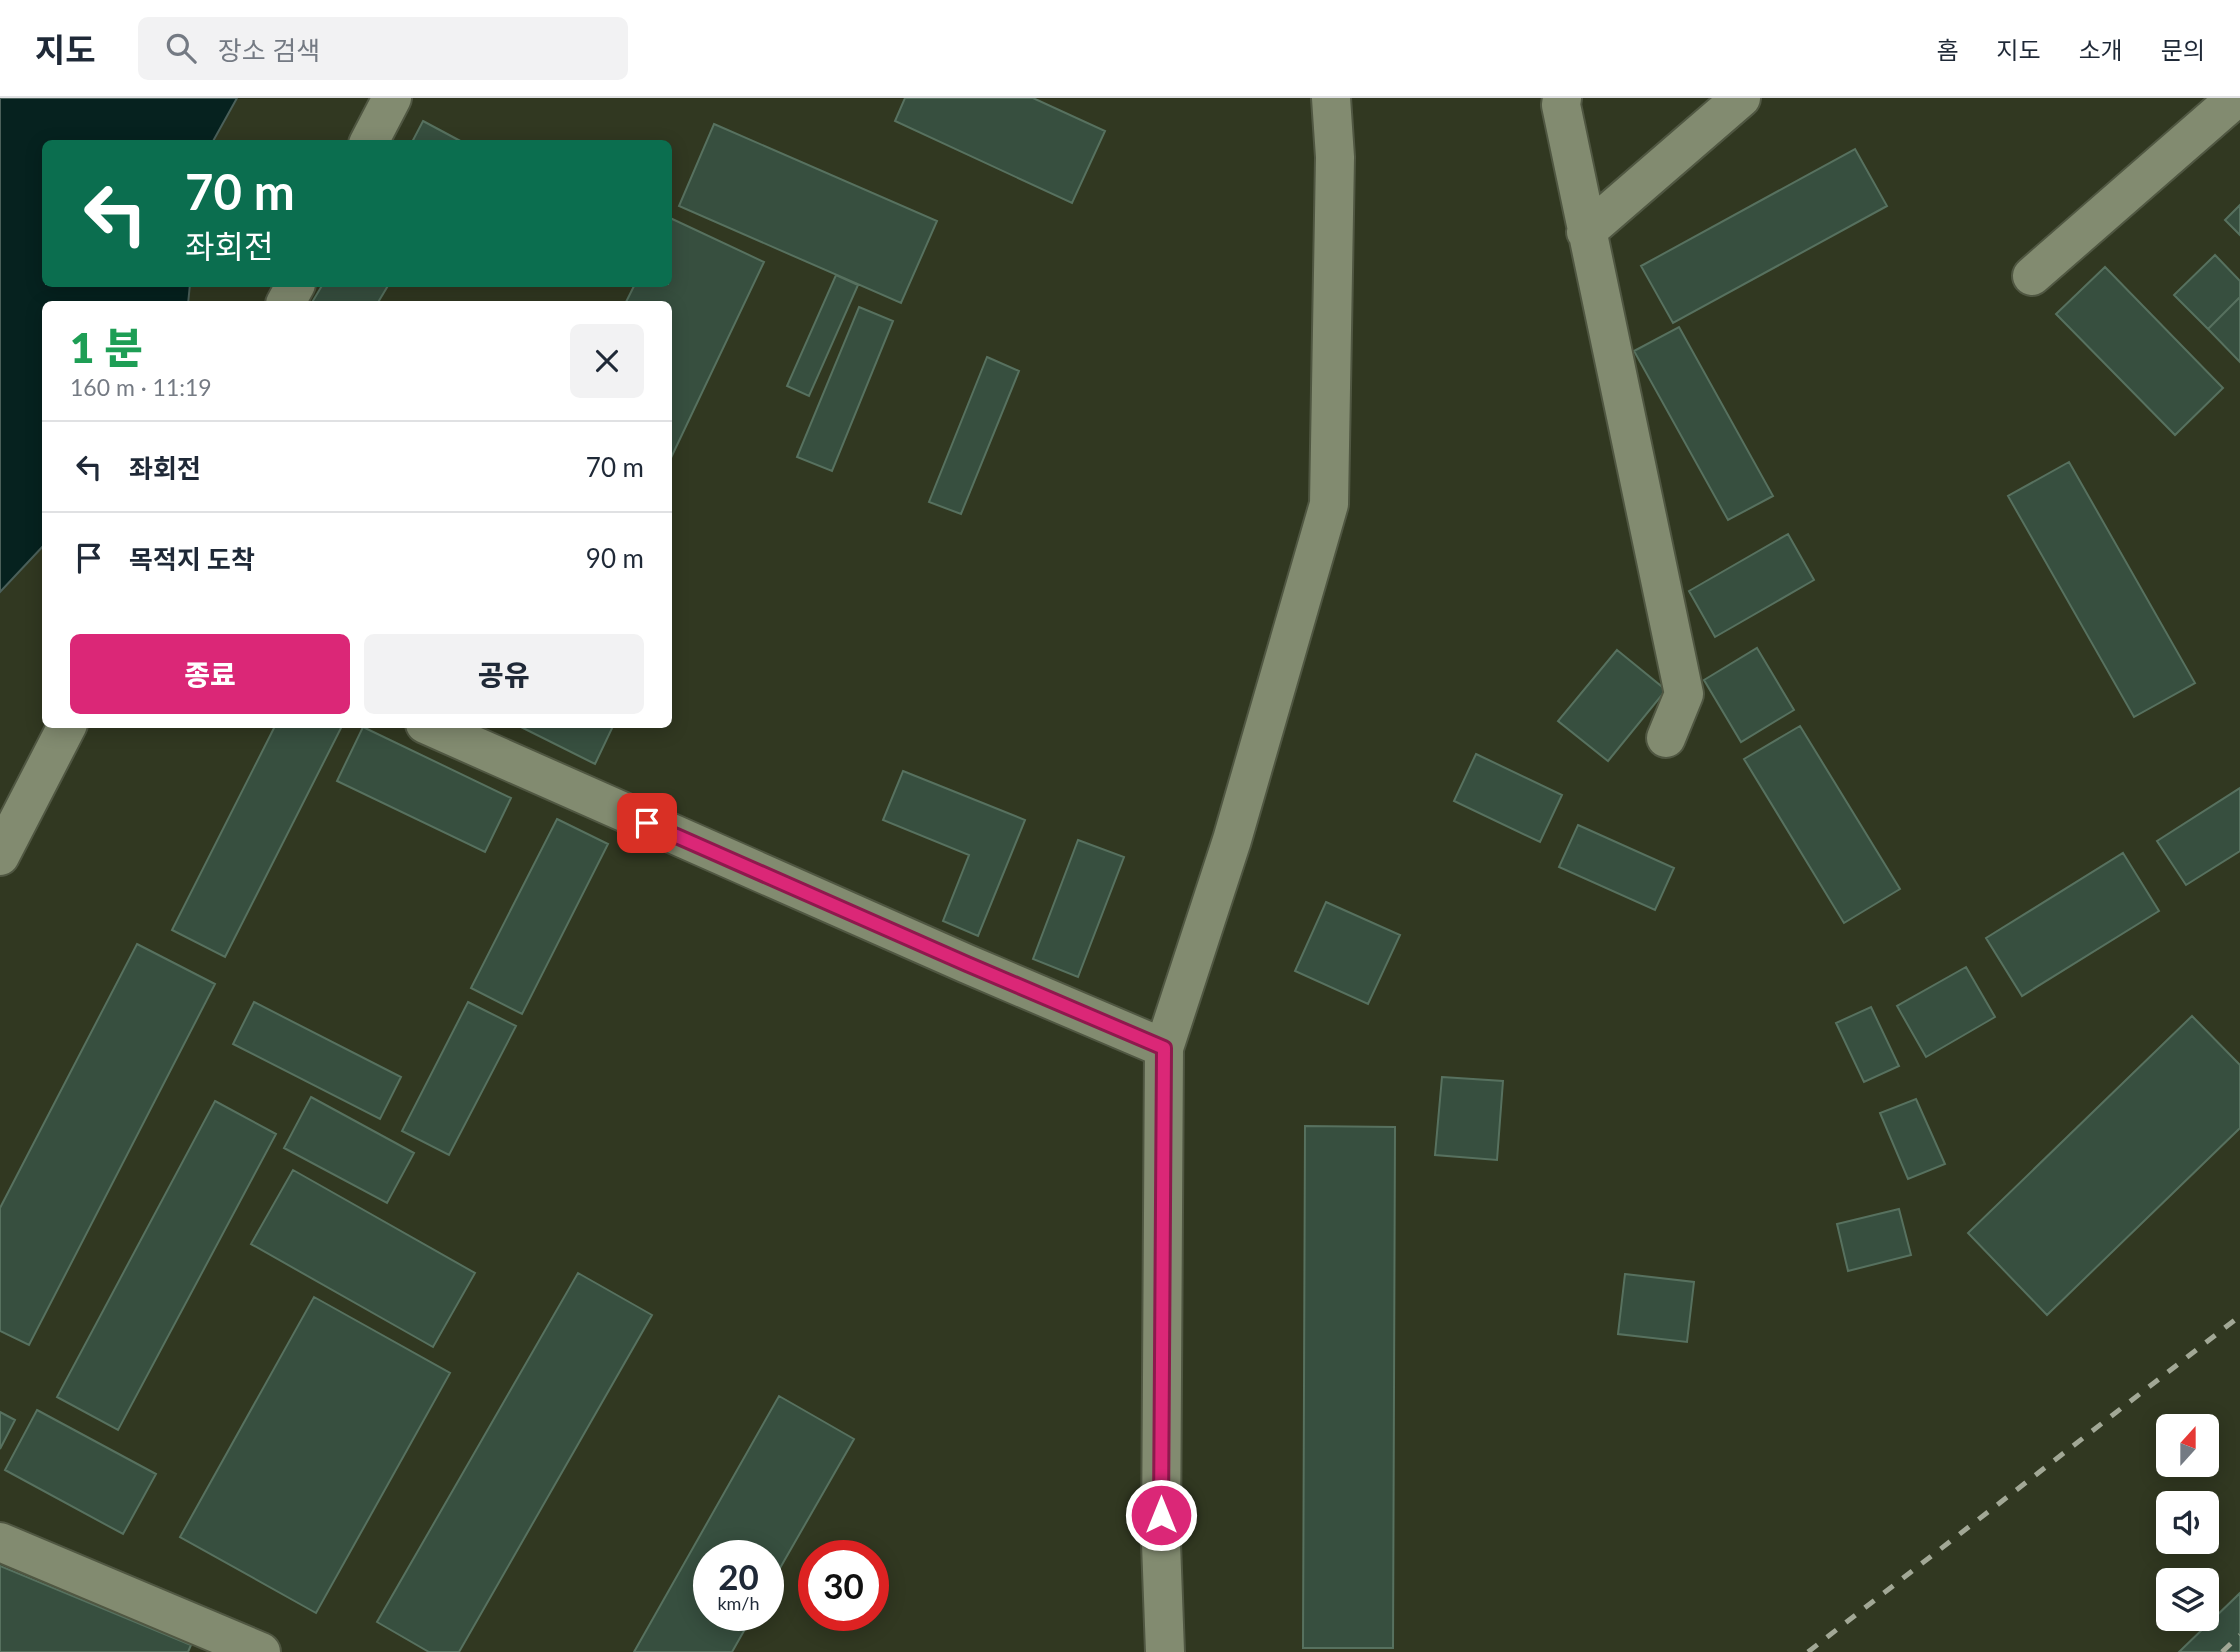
<!DOCTYPE html>
<html lang="ko">
<head>
<meta charset="utf-8">
<style>
  body { margin:0; font-family:Lato,"Noto Sans KR",sans-serif; background:#f2f2f3; color:#1f2937; height:100vh; display:flex; flex-direction:column; font-size:26px; white-space:nowrap }
  * { box-sizing:border-box; margin:0 }
  p { font-size:23px; color:#747a83 }
  .icon { flex:none; width:38px; height:38px; fill:none; stroke:currentColor; stroke-width:2; stroke-linecap:round; stroke-linejoin:round }
  .map { position:relative; flex:1; overflow:hidden }
  .panel { position:absolute; left:42px; top:203px; width:630px; height:427px; display:flex; flex-direction:column; background:#fff; border-radius:10px; box-shadow:0 4px 18px #0003 }
  .panel>* { flex:none }
  .hud { position:absolute; left:42px; top:42px; width:630px; height:147px; border-radius:10px; box-shadow:0 4px 18px #0003; background:#0b6e4f; color:#fff; overflow:hidden }
  .needle { width:46px; rotate:21deg }
  .fabs { position:absolute; left:2156px; top:1316px; display:grid; gap:14px }
  .fabs a { display:grid; place-items:center; width:63px; height:63px; border-radius:10px; background:#fff; box-shadow:0 4px 18px #0003; font-size:35px }
  .speed { position:absolute; left:693px; top:1442px; display:flex; gap:14px; font-size:35px; font-weight:700; text-align:center }
  .speed>* { display:grid; place-content:center; width:91px; height:91px; border-radius:50%; background:#fff; box-shadow:0 4px 18px #0003; line-height:1 }
  .speed small { font-size:18px; font-weight:400 }
  .speed .limit { border:10px solid #d22; background:#fff; color:#111 }
  .pin { position:absolute; display:grid; place-items:center; width:60px; height:60px; color:#fff; margin:-30px; border-radius:14px; box-shadow:0 4px 10px #0006 }
  .me { position:absolute; width:77px; margin:-38px; rotate:0deg; stroke-linejoin:round; filter:drop-shadow(0 0 5px #0008) }
  .turn { display:flex; align-items:center; gap:24px; height:147px; padding:0 28px; font-size:32px }
  .turn .icon { width:91px; height:91px; stroke-width:2.5 }
  .turn b { display:block; font-size:49px; line-height:60px }
  .round { display:grid; place-items:center; flex:none; width:74px; height:74px; border-radius:10px; background:#f2f2f3 }
  .overview { display:flex; align-items:center; justify-content:space-between; height:119px; padding:0 28px }
  h1 { font-size:42px; font-weight:800; line-height:52px; color:#1e9e55 }
  .primary-button { display:flex; gap:14px; margin-top:auto; padding:14px 28px }
  .primary-button a { flex:1; height:80px; border-radius:10px; background:#db2777; color:#fff; font-size:28px; font-weight:800; line-height:80px; text-align:center }
  .primary-button a+a { background:#f2f2f3; color:#1f2937 }
  ul { padding:0; list-style:none }
  li { display:flex; align-items:center; gap:21px; height:91px; padding:0 28px; border-top:2px solid #e0e1e3 }
  li div { flex:1 }
  li b { display:block; font-size:26px }
  li em { font-style:normal }
  header { display:flex; align-items:center; gap:42px; box-sizing:border-box; height:98px; padding:0 35px; background:#fff; border-bottom:2px solid #e0e1e3 }
  header strong { font-size:33px }
  nav { display:flex; gap:38px; margin-inline-start:auto; font-size:24px }
  .search { width:490px; height:63px; background:#f2f2f3; display:flex; align-items:center; gap:18px; box-sizing:border-box; padding:0 24px; border-radius:10px; color:#747a83; font-size:26px }
  .map>svg:first-child { display:block }
  .water { fill:#06221f; stroke:#4b605a; stroke-width:2 }
  .building { fill:#374f3f; stroke:#57715f; stroke-width:2 }
  .lines { fill:none; stroke-linecap:round; stroke-linejoin:round }
  .street-casing { stroke:#505742; stroke-width:42 }
  .secondary-casing { stroke:#505742; stroke-width:42 }
  .street { stroke:#828b70; stroke-width:38 }
  .secondary { stroke:#828b70; stroke-width:38 }
  .rail { stroke:#a2a896; stroke-width:5; stroke-dasharray:12 12; stroke-linecap:butt }
  .route-casing { stroke:#8e194d; stroke-width:18 }
  .route { stroke:#db2777; stroke-width:12 }
</style>
</head>
<body>
<header>
<strong>지도</strong>
<div class="search"><svg class="icon" aria-label="search" viewBox="0 0 24 24"><circle cx="10" cy="10" r="6"/><path d="M15 15l6 6"/></svg>장소 검색</div>
<nav><a>홈</a><a>지도</a><a>소개</a><a>문의</a></nav>
</header>
<div class="map">
<svg width="2240" height="1554" viewBox="0 0 2240 1554">
  <rect width="100%" height="100%" fill="#313821"/>
  <path class="water" d="M0,0H237L212,45L46,46V186H190L188,206H46L45,446L0,494Z"/>
  <path class="building" d="M905,0H1033L1105,33L1072,105L895,23Z
    M423,23L466,46H411Z
    M714,26L937,123L901,205L679,108Z
    M1855,51L1887,108L1673,225L1641,168Z
    M2240,107V137L2225,122Z
    M668,119L764,164L669,364L668,206H625L635,186H668Z
    M2215,157L2240,183V199L2208,231L2174,197Z
    M2105,169L2223,290L2175,337L2056,216Z
    M836,177L858,187L809,298L787,288Z
    M323,186H389L377,206H311Z
    M2240,199V264L2208,231Z
    M859,209L893,223L832,373L797,359Z
    M1679,229L1773,398L1728,422L1634,253Z
    M987,259L1019,273L961,416L929,404Z
    M2069,364L2195,585L2134,619L2008,398Z
    M1788,436L1814,482L1715,539L1689,493Z
    M1757,550L1794,612L1741,644L1704,582Z
    M1617,552L1666,592L1608,663L1558,623Z
    M276,626H343L225,859L172,832Z
    M515,626H614L595,666Z
    M1800,628L1900,791L1844,825L1744,661Z
    M363,629L511,700L485,754L337,683Z
    M1476,656L1562,697L1540,744L1454,703Z
    M903,673L1025,722L978,838L943,823L969,757L883,722Z
    M2240,690V753L2186,787L2157,743Z
    M557,721L608,746L522,916L471,890Z
    M1578,727L1674,770L1655,812L1559,769Z
    M1078,742L1124,759L1078,879L1033,861Z
    M2123,755L2159,813L2022,898L1986,840Z
    M1326,804L1400,837L1368,906L1295,873Z
    M137,846L215,886L29,1247L0,1233V1110Z
    M1966,869L1995,919L1926,959L1897,908Z
    M254,904L401,979L380,1021L233,946Z
    M468,904L516,928L449,1057L402,1033Z
    M1871,909L1899,968L1864,984L1836,925Z
    M2192,918L2240,967V1030L2047,1217L1968,1135Z
    M1442,979L1503,983L1497,1062L1435,1057Z
    M311,999L414,1055L387,1105L284,1050Z
    M1916,1001L1945,1066L1908,1081L1880,1015Z
    M215,1003L276,1036L118,1332L57,1299Z
    M1305,1028L1395,1029L1393,1550H1303Z
    M293,1072L475,1175L433,1249L251,1146Z
    M1899,1111L1911,1157L1848,1173L1837,1126Z
    M578,1175L652,1217L459,1554H429L377,1524Z
    M1625,1176L1694,1184L1687,1244L1618,1236Z
    M314,1199L450,1275L316,1515L180,1439Z
    M779,1298L854,1341L768,1491V1458H709V1517H753L732,1554H634Z
    M37,1312L156,1376L123,1436L5,1372Z
    M0,1314L15,1322L0,1351Z
    M0,1468L191,1547L188,1554H0Z
    M2240,1495V1554H2179Z"/>
  <g class="lines">
    <defs>
      <path id="street" d="M1562,0L1561,7L1684,596L1666,640
        M368,46L392,0
        M1586,134L1741,0
        M2032,178L2236,0
        M285,206L296,186
        M425,626L967,866L1164,950
        M0,758L68,626
        M1165,1554L1161,1445L1164,950L1232,742L1329,406L1335,59L1331,0"/>
      <path id="secondary" d="M0,1444L261,1554"/>
    </defs>
    <use href="#street" class="street-casing"/>
    <use href="#secondary" class="secondary-casing"/>
    <use href="#street" class="street"/>
    <use href="#secondary" class="secondary"/>
    <path class="rail" d="M1808,1554L2240,1218
      M2222,1554L2240,1537"/>
  </g>
  <g class="lines">
    <defs>
      <path id="route" d="M647,725L967,866L1164,950L1161,1417"/>
    </defs>
    <use href="#route" class="route-casing"/>
    <use href="#route" class="route"/>
  </g>
</svg>
<div class="fabs">
<a><svg class="needle" viewBox="-14 -14 28 28"><path d="M0-13l5 13h-10z" fill="#e53935"/><path d="M0 13l5-13h-10z" fill="#747a83"/></svg></a>
<a><svg class="icon" aria-label="sound" viewBox="0 0 24 24"><path d="M4 9h4l5-4v14l-5-4H4zM17 9q2 3 0 6"/></svg></a>
<a><svg class="icon" aria-label="layers" viewBox="0 0 24 24"><path d="M12 4l9 5-9 5-9-5zM3 14l9 5 9-5"/></svg></a>
</div>
<div class="speed"><div>20<small>km/h</small></div><div class="limit">30</div></div>
<div class="pin" style="left:647px;top:725px;background:#d93025"><svg class="icon" aria-label="arrive" viewBox="0 0 24 24"><path d="M6 21V4h12l-3 4 3 4H6"/></svg></div>
<svg class="me" style="left:1161px;top:1417px" viewBox="-20 -20 40 40"><circle r="17" fill="#db2777" stroke="#fff" stroke-width="3"/><path d="M0-11L8 9 0 5-8 9z" fill="#fff"/></svg>
<div class="hud">
<div class="turn"><svg class="icon" aria-label="left" viewBox="0 0 24 24"><path d="M17 20v-9H6M10 6l-5 5 5 5"/></svg><div><b>70 m</b>좌회전</div></div>
</div>
<section class="panel">
<div class="overview"><div><h1>1 분</h1><p>160 m · 11:19</p></div><a class="round"><svg class="icon" aria-label="close" viewBox="0 0 24 24"><path d="M6 6l12 12M18 6L6 18"/></svg></a></div>
<ul>
<li><svg class="icon" aria-label="left" viewBox="0 0 24 24"><path d="M17 20v-9H6M10 6l-5 5 5 5"/></svg><div><b>좌회전</b></div><em>70 m</em></li>
<li><svg class="icon" aria-label="arrive" viewBox="0 0 24 24"><path d="M6 21V4h12l-3 4 3 4H6"/></svg><div><b>목적지 도착</b></div><em>90 m</em></li>
</ul>
<div class="primary-button"><a>종료</a><a>공유</a></div>
</section>
</div>
</body>
</html>
